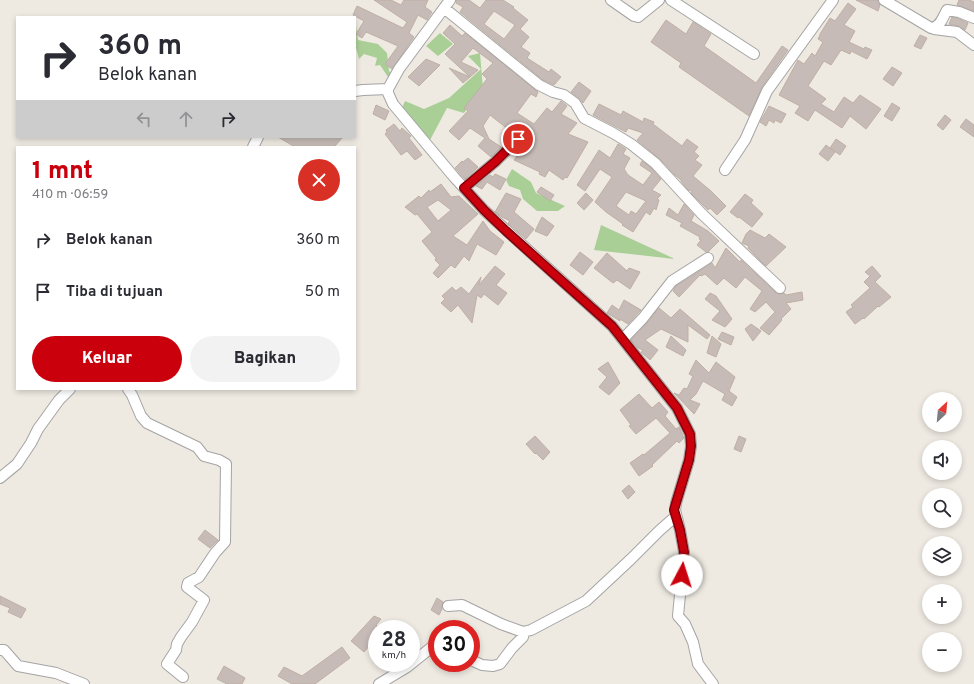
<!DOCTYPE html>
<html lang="id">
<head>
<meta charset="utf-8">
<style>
  body { margin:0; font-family:Overpass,sans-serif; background:#f2f2f3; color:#2b2b33; height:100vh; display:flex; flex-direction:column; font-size:15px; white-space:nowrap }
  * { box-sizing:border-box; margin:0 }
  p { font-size:13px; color:#7c7c81 }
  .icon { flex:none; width:22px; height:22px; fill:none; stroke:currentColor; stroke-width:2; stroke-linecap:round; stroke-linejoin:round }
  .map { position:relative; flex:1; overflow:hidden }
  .panel { position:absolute; left:16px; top:146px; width:340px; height:244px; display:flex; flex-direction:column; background:#fff; border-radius:0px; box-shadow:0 2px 6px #0003 }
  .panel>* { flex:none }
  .top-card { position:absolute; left:16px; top:16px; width:340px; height:122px; border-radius:0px; box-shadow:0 2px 6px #0003; background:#fff; color:#2b2b33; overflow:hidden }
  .needle { width:26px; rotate:26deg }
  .buttons { position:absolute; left:922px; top:392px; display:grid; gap:8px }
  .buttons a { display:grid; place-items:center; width:40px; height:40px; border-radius:50%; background:#fff; box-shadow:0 2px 6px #0003; font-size:20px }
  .speed { position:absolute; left:368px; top:620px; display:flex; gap:8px; font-size:20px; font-weight:700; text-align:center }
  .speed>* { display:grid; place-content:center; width:52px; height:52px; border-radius:50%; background:#fff; box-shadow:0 2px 6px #0003; line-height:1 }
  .speed small { font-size:10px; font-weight:400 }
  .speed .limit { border:6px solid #d22; background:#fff; color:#111 }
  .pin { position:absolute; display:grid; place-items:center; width:34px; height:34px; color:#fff; margin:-17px; border:2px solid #fff; border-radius:50%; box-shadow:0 1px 4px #0007 }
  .me { position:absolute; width:44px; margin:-22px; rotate:5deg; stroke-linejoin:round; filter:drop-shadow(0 0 3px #0008) }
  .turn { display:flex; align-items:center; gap:14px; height:84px; padding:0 16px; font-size:18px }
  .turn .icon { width:52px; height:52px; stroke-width:2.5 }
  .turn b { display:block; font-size:28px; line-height:34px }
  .lanes { display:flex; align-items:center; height:38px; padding:0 16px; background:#0003; justify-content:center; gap:20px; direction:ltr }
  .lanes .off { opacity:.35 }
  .round { display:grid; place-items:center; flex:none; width:42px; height:42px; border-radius:21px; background:#f2f2f3 }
  .summary { display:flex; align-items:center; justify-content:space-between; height:68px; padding:0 16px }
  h1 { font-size:24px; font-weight:800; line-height:30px; color:#ca000d }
  .cta { display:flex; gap:8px; margin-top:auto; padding:8px 16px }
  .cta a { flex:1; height:46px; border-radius:24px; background:#ca000d; color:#fff; font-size:16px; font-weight:800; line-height:46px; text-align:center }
  .cta a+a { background:#f2f2f3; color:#2b2b33 }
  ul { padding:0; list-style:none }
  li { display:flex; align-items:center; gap:12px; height:52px; padding:0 16px }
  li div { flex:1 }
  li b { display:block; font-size:15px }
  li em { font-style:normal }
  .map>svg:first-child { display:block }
  .forest { fill:#aacf96 }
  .building { fill:#c6bbb6; stroke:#c0afa4; fill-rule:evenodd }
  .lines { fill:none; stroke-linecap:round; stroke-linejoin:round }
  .minor-casing { stroke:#a4a4a4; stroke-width:12 }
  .minor { stroke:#fff; stroke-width:10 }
  .route-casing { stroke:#830008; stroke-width:10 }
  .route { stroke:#ca000d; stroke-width:7 }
</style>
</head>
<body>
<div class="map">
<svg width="974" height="684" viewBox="0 0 974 684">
  <rect width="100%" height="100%" fill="#eeeae2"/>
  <path class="forest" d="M355,25L356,26L358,40L378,44L387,53L389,71L393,75L390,80L380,65L375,66L377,58L364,54L359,59L355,44Z
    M440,33L453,44L438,56L426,46Z
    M480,53L483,89L464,113L447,108L429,142L401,110L405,101L424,109L449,98L481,69L468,56Z
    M512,169L531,182L536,193L565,206L558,211H537L523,199L520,190L509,186L506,180Z
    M601,225L675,259L594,250Z"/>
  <path class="building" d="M374,0H391L401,5L404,0H428L425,7L432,12L427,20L418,15L409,33L414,37L392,69L385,64L398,46L366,32L362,38L356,34L364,21L353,15L357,6L403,28L407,22Z
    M456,0H469L480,8L486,0H503L514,7L513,8L528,20L520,29L529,37L521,47L530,53L527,58L549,72L551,69L561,77L554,85L543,80L460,12L463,7L456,3ZM494,11L515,25L504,39L484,24Z
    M856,0H878V3L880,5L878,11Z
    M959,0H969L974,2V11L957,5Z
    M848,3L856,9L844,25L855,31L849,42L864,49L865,47L872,50L867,59L851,51L850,54L841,50L831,65L824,61L808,86L826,99L821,104L834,112L844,97L853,103L860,95L881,109L866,129L850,116L842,128L815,110L808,121L795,113L800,106L779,95L798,60L804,64L812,53L815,56L823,42L818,39L820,35V34L830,18L835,21Z
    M952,17L957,18L968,23L965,30L958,26L949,24Z
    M666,20L686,34L693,22L711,34L704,46L756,83L782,46L788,50L762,87L749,116L679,67L681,63L651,42Z
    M450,25L462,36L465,33L538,92L536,97L531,94L517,113L534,124L547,108L552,112L561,101L567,106L561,114L577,123L568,134L588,142L567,178L565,177L563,180L549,170L545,177L539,174L540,172L514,160L526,144L524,142V137L520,133H517L514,134L490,115L483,126L489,139L501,147L491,157L478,146L485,138L470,128L459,140L449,131L468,111L464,108L487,79L482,74L493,63L473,48L461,62L478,70L470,77L445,54L455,44L443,33Z
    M920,35L927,38L921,49L914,46Z
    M426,59L440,65L419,86L408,77Z
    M892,67L902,73L893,86L883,79Z
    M449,68L470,77L463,83Z
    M579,82L591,91L583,103L579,98L571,92Z
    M892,103L900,108L892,121L884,116Z
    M599,104L621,115L623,111L643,122L644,118L654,122L653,124L682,146L687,139L698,147L694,152L699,156L695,160L702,165L693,176L711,191L726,206L717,215L710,208L708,210L691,193L692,191L688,190L681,181V180L675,175L660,159L637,140L643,133L628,128L626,132L593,115Z
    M376,105L389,111L385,120L373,114Z
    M769,106L786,114L781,123L775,120L774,123L769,120L766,126L760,122Z
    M945,115L951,120L943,130L937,125Z
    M966,119L974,125V137L960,127Z
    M394,124L400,131L402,128L411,136L409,138L422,155L415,160L407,151L401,155L385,134L387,132L386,130Z
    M278,137H343L334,147H295Z
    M836,139L846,146L840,155L830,148Z
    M618,144L626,149L623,154L630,158L624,169L628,175L643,185L652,173L640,165L642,161L651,168L661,179L652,190L661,195L657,199L659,200L656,210L654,208L650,215L646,212L633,232L622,225L623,224L606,212L595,202L612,177L600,169L585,191L577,185L599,150L610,158ZM626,192L646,201L636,214L631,211L629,215L616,206Z
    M826,145L835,152L828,161L819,154Z
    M468,158L478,167L465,179L455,168L462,161L463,162Z
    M495,174L506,179L500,190L487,182L482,189L476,186L490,175L493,177Z
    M441,184L451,197L459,196L478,214L453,236L467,245L483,221L490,231L504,242L496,255L477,244L469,261L464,256L455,268L451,265L438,278L433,273L440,265L435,260L436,258L422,241L432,232L417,214L415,215L405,207L419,196L421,198L429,190L430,192ZM438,200L451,210L438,221L427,207Z
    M541,187L554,195L550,201L537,192Z
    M506,193L521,199L514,212L534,229L526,239L508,223L510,221L502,217L495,212Z
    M586,193L593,200L584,210L577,203Z
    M745,194L753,200L751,203L763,214L752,227L739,217L738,218L730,212Z
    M684,204L694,215L691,221L708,231L719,241L708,252H706L697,245L701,240L699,239L700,237L680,226L682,223L666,215L669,208L678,215Z
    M542,217L554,226L547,236L535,231Z
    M750,230L765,238L769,234L786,247L766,266L748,248L749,246L742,243L746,234Z
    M726,248L740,262L741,260L776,293L779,294L784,293L786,295L802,292L803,300L786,303L791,309L781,319L782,320L769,335L760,328L775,312L766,302L755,312L750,309L762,291L745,277L736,288L724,278L717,285L705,274L701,276L700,275L679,297L673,291L676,286L712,263L715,268Z
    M580,252L593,262L583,275L570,265Z
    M607,253L627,271L629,268L640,272L630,289L617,280L613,283L594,268Z
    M495,266L505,274L496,285L507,293L498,305L484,294L481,298L477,295L472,323L458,305L451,312L441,303L445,299L442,296L452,287L456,291L461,287L469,294L481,277L479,285Z
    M872,266L881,276L875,282L891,297L879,307L878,306L864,319L863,318L855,324L846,312L853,307L851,305L870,288L864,282L870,276L865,272Z
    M710,293L716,296L732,319L725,327L712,320L720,311L705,299Z
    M624,300L641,310L628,324L620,319V321L607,313L612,305L619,310Z
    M659,308L671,318L680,309L710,335L707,339L688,325V342L661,329L645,340L658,350L650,360L641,352L643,350L638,348L631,340L648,322Z
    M751,324L761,331L753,341L745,329Z
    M722,332L734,337L731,345L718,339Z
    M671,336L686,350L683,356L666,347Z
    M712,336L721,344L716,357L707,353Z
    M696,360L709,373L716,362L735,377L729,391L737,397L732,406L722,400L725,394L703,381L696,394L690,400L700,404L694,414L674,393L679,395L684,388L687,389L693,376L689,374Z
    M608,362L620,383L609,395L599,387L607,377L598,369Z
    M639,394L652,408L659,402L668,412L665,416L676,429L679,427L684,438L679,443L677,441L652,465L653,466L639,476L630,463L643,454L644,455L670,433L656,418L636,434L629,426L631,425L620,410Z
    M535,436L550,452L543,460L536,453L535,454L526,444Z
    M739,436L746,439L741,452L734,449Z
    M629,485L635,492L628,499L622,491Z
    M205,530L218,540L210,548L198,539Z
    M0,596L26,609L21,618L8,612L10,608L0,604Z
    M437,598L443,602L442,606V609L439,615L431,610Z
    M374,616L381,619L376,625L377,626V637L364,652L351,641Z
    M342,647L350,658L315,684H292L278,676L284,667L302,676Z
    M224,666L245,678L242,684H227L217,679Z"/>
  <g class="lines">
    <defs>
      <path id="minor" d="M450,0L399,69L388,89V93L393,104L454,177L484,210L529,251L612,326L677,408L690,434L691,446L689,460L676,503L675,510L680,530L684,552L678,616L685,624L693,642L698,664L713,684
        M611,0L634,16L638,17L659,0
        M671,0L754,54
        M884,0L931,28C940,28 943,17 947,10L959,12L974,18
        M444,8L539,85L553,92L564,95L575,103L584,118L613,133L631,144L655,163L702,214L780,288
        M934,29L957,32L974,45
        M355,91L363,90L388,89
        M253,147L258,137
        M725,170L745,140L767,91L833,0
        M464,188L495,162L518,139
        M623,339L643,318L672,281L708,258
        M128,389L132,395L141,416L147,423L197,447L204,456L219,460L226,464L225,542L215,553L199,577L188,583L187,587L204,600L192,622L181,637L177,644L176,650L167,664L183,677
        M0,478L17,464L31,443L38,429L59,400L70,389
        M448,606L462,605L501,624L523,632L531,630L586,601L631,559L659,531L676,516
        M0,650H4L18,666L56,673L84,684
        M471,660L482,665L493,666L500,664L512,648L523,637V632
        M379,684L407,667L437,643"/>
    </defs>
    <use href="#minor" class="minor-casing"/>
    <use href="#minor" class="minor"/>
  </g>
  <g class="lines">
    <defs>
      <path id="route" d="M518,139L495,162L464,188L484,210L506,231L612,326L677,408L690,434L691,446L689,460L676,503L674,510L680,530L684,552L682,575"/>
    </defs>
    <use href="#route" class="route-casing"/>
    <use href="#route" class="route"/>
  </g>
</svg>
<div class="buttons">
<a><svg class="needle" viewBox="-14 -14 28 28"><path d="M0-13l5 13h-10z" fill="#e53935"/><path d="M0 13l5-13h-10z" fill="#7c7c81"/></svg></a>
<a><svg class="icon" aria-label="sound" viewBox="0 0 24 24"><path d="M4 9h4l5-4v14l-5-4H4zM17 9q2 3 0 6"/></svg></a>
<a><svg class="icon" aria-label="search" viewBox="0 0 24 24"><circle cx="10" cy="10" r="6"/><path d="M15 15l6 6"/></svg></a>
<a><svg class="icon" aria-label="layers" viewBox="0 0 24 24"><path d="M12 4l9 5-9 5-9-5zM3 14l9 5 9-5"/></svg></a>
<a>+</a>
<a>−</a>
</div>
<div class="speed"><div>28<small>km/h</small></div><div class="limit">30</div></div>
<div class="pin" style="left:518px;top:139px;background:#d93025"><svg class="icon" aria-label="arrive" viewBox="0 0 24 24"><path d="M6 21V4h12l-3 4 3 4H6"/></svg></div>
<svg class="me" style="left:682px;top:575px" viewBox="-20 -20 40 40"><circle r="19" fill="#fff"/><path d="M0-13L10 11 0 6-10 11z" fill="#ca000d"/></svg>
<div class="top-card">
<div class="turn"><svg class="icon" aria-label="right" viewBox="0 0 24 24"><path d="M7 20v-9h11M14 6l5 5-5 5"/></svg><div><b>360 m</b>Belok kanan</div></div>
<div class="lanes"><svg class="icon off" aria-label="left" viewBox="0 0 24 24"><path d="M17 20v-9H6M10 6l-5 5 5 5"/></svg><svg class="icon off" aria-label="ahead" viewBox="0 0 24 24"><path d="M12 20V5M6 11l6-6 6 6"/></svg><svg class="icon" aria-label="right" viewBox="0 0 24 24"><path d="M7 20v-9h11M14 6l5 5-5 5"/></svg></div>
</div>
<section class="panel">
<div class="summary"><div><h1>1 mnt</h1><p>410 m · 06:59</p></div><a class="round" style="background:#d93025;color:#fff"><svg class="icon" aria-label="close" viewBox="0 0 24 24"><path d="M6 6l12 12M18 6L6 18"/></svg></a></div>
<ul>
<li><svg class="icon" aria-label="right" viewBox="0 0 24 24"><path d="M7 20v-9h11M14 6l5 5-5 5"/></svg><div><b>Belok kanan</b></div><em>360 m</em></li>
<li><svg class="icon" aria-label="arrive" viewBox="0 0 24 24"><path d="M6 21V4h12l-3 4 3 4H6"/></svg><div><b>Tiba di tujuan</b></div><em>50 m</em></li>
</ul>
<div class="cta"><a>Keluar</a><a>Bagikan</a></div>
</section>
</div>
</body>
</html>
